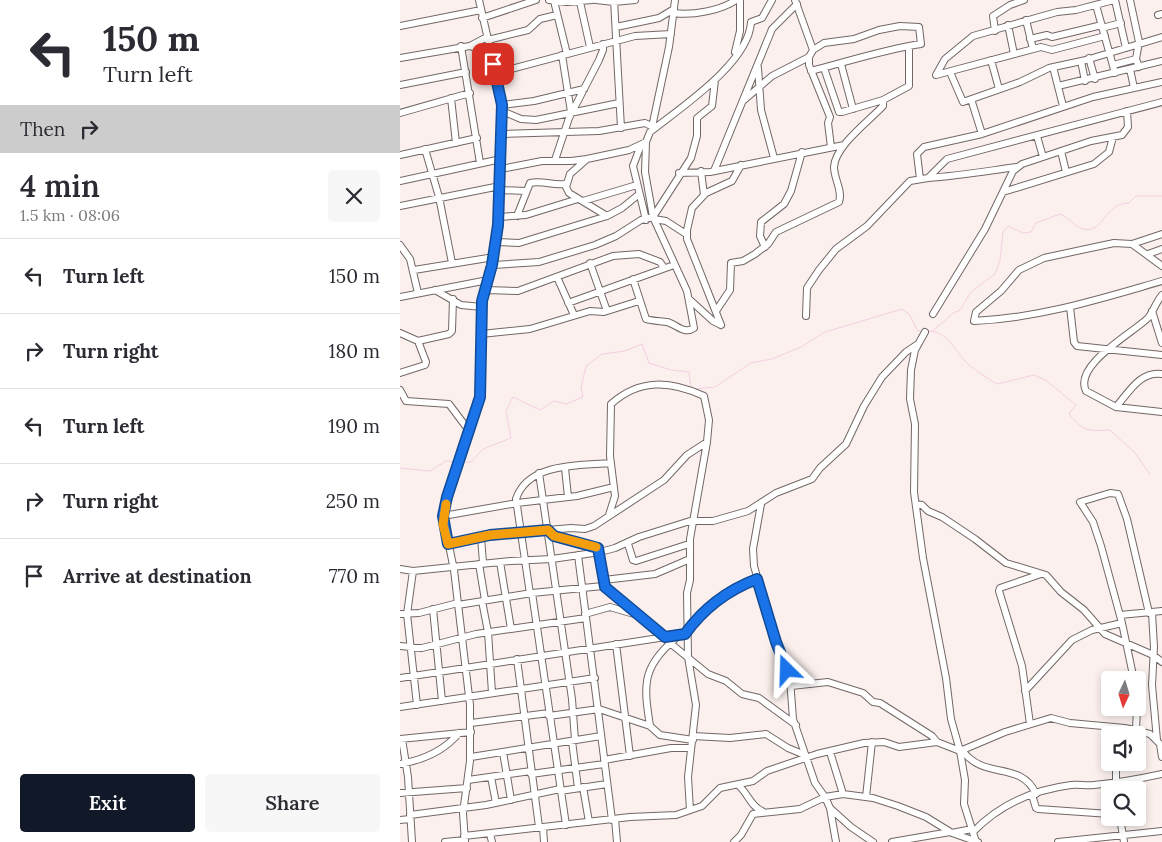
<!DOCTYPE html>
<html lang="en">
<head>
<meta charset="utf-8">
<style>
  body { margin:0; font-family:Lora,serif; background:#f7f7f7; color:#2b2b33; height:100vh; display:flex; flex-direction:column; font-size:19px; white-space:nowrap }
  * { box-sizing:border-box; margin:0 }
  p { font-size:16px; color:#7c7c81 }
  .icon { flex:none; width:28px; height:28px; fill:none; stroke:currentColor; stroke-width:2; stroke-linecap:round; stroke-linejoin:round }
  .map { position:relative; flex:1; overflow:hidden }
  .details { display:flex; flex-direction:column; background:#fff; width:400px }
  .details>* { flex:none }
  .banner { background:#fff; color:#2b2b33; overflow:hidden }
  .needle { width:32px; rotate:184deg }
  .tools { position:absolute; left:701px; top:671px; display:grid; gap:10px }
  .tools a { display:grid; place-items:center; width:45px; height:45px; border-radius:5px; background:#fff; box-shadow:0 2px 8px #0003; font-size:25px }
  .pin { position:absolute; display:grid; place-items:center; width:42px; height:42px; color:#fff; margin:-21px; border-radius:10px; box-shadow:0 2px 8px #0006 }
  .me { position:absolute; width:55px; margin:-28px; rotate:338deg; stroke-linejoin:round; filter:drop-shadow(0 0 4px #0008) }
  .turn { display:flex; align-items:center; gap:18px; height:105px; padding:0 20px; font-size:22px }
  .turn .icon { width:65px; height:65px; stroke-width:2.5 }
  .turn b { display:block; font-size:35px; line-height:42px }
  .then { display:flex; align-items:center; height:48px; padding:0 20px; background:#0003; gap:10px; font-size:19px }
  .round { display:grid; place-items:center; flex:none; width:52px; height:52px; border-radius:5px; background:#f7f7f7 }
  .summary { display:flex; align-items:center; justify-content:space-between; height:85px; padding:0 20px }
  h1 { font-size:30px; font-weight:600; line-height:38px }
  .button { display:flex; gap:10px; margin-top:auto; padding:10px 20px }
  .button a { flex:1; height:58px; border-radius:5px; background:#111827; color:#fff; font-size:20px; font-weight:600; line-height:58px; text-align:center }
  .button a+a { background:#f7f7f7; color:#2b2b33 }
  ul { padding:0; list-style:none }
  li { display:flex; align-items:center; gap:15px; height:75px; padding:0 20px; border-top:1px solid #e1e1e2 }
  li div { flex:1 }
  li b { display:block; font-size:19px }
  li em { font-style:normal }
  main { display:flex; flex:1; min-height:0 }
  .map>svg:first-child { display:block }
  .lines { fill:none; stroke-linecap:round; stroke-linejoin:round }
  .stream { stroke:#f4cee3; stroke-width:1 }
  .minor-casing { stroke:#716865; stroke-width:8 }
  .minor { stroke:#fff; stroke-width:6 }
  .route-casing { stroke:#114b97; stroke-width:12 }
  .route { stroke:#1a73e8; stroke-width:9 }
  .slow { stroke:#f59e0b; stroke-width:9 }
</style>
</head>
<body>
<main>
<section class="details">
<div class="banner">
<div class="turn"><svg class="icon" aria-label="left" viewBox="0 0 24 24"><path d="M17 20v-9H6M10 6l-5 5 5 5"/></svg><div><b>150 m</b>Turn left</div></div>
<div class="then">Then<svg class="icon" aria-label="right" viewBox="0 0 24 24"><path d="M7 20v-9h11M14 6l5 5-5 5"/></svg></div>
</div>
<div class="summary"><div><h1>4 min</h1><p>1.5 km · 08:06</p></div><a class="round"><svg class="icon" aria-label="close" viewBox="0 0 24 24"><path d="M6 6l12 12M18 6L6 18"/></svg></a></div>
<ul>
<li><svg class="icon" aria-label="left" viewBox="0 0 24 24"><path d="M17 20v-9H6M10 6l-5 5 5 5"/></svg><div><b>Turn left</b></div><em>150 m</em></li>
<li><svg class="icon" aria-label="right" viewBox="0 0 24 24"><path d="M7 20v-9h11M14 6l5 5-5 5"/></svg><div><b>Turn right</b></div><em>180 m</em></li>
<li><svg class="icon" aria-label="left" viewBox="0 0 24 24"><path d="M17 20v-9H6M10 6l-5 5 5 5"/></svg><div><b>Turn left</b></div><em>190 m</em></li>
<li><svg class="icon" aria-label="right" viewBox="0 0 24 24"><path d="M7 20v-9h11M14 6l5 5-5 5"/></svg><div><b>Turn right</b></div><em>250 m</em></li>
<li><svg class="icon" aria-label="arrive" viewBox="0 0 24 24"><path d="M6 21V4h12l-3 4 3 4H6"/></svg><div><b>Arrive at destination</b></div><em>770 m</em></li>
</ul>
<div class="button"><a>Exit</a><a>Share</a></div>
</section>
<div class="map">
<svg width="762" height="842" viewBox="0 0 762 842">
  <rect width="100%" height="100%" fill="#fbf0ed"/>
  <g class="lines">
    <path class="stream" d="M528,331C547,331 554,349 564,360C573,370 586,377 597,384L634,375L647,381L676,405L669,414C684,432 688,431 710,430L735,453L750,474
      M533,331L553,313L560,310L571,292L595,274L600,260L603,232L608,226L623,233L631,232L636,223L660,214C668,217 675,227 683,229C704,234 704,203 729,203L736,196H762
      M295,389L315,387L351,363L372,359L401,347L425,332L502,309L509,314L518,331H521
      M62,462H71L83,449L111,438L106,411L113,397L140,410L154,401L166,404L183,397L181,388L186,366L202,354L225,351L242,344L249,363L271,370L289,372L291,388
      M0,468L30,471L46,461L56,462"/>
    <defs>
      <path id="minor" d="M149,0L167,2L192,0
        M196,0L214,2L235,0
        M214,0L221,128
        M395,0L413,50
        M715,0L726,48
        M730,0L739,42L736,59L739,67
        M154,1L167,54
        M180,2L190,47
        M696,5L715,73
        M274,13C292,16 322,10 336,0
        M758,15L762,14
        M82,18L136,0
        M626,20L633,49
        M608,25L614,54
        M0,26L81,10
        M216,27L259,18L274,9
        M702,28L721,23
        M595,31L593,16L610,5L624,0
        M705,36L652,50L641,47L536,75L545,59L573,36L657,12L676,10L714,0
        M630,39L647,35L652,37L702,25
        M88,40L128,30L140,19L157,15
        M61,46L80,163
        M70,46L91,54
        M335,52L340,31V0
        M162,55L171,112
        M409,57V65L430,117L428,123L431,147
        M0,58L70,46L87,37
        M689,58L695,79
        M591,60L599,89
        M681,61L685,81
        M441,64L453,109
        M713,65L736,59
        M653,67L663,106
        M358,68L361,110L374,158
        M424,68L439,112H442L483,100L509,86V46
        M730,69L734,88
        M550,72L563,102L620,82L649,68L686,60L762,37
        M96,73L235,36L271,34
        M0,85L66,72
        M658,86L762,61
        M51,98L56,143
        M571,99L582,134
        M344,100L372,76L409,57L413,50L424,43L454,39L479,30L500,26L519,27L521,44C486,49 446,62 411,71
        M102,105L134,101L184,89
        M102,111L121,119L136,120L219,103
        M0,113L70,93
        M252,127L269,47L275,0
        M102,134L199,131L245,123L255,128
        M637,136L643,157
        M241,145L233,166L246,220
        M25,149L39,197L52,263
        M661,151L666,172
        M0,155L77,138
        M187,159L170,174L166,187L169,193L207,216
        M155,160L169,118L199,60L203,50V44
        M101,169L142,161H171L187,159L229,150L246,142
        M301,171L304,195
        M314,171L372,29L397,4
        M279,173L310,172L444,145
        M528,178C558,176 587,171 617,167
        M520,179L517,154L524,147L582,134L693,97L762,82
        M0,181L101,159
        M100,190L126,191
        M603,192L694,164L709,152L713,137
        M183,201L237,185
        M0,206L100,186
        M117,216L130,183C143,180 153,186 165,184
        M99,217L126,215L178,199
        M254,219L266,221L286,234
        M96,242L119,243L207,216L222,208L238,195
        M732,244L762,234
        M0,245L10,259L18,293
        M365,247L360,236L361,222L384,204L391,191L402,152
        M748,254L762,249
        M190,263L207,311
        M93,265L139,262L195,245L216,236L241,220L253,217L291,158L297,136V118L312,106L315,80
        M762,266L732,244L714,243L644,258L619,270L601,291L576,312L574,321C640,318 699,299 762,281
        M14,270L94,257
        M157,277L174,315
        M233,279L246,319C252,321 260,321 267,322C276,324 284,335 294,328L287,291L253,217L245,172L246,142L250,132C280,108 349,63 351,22L362,18L372,0
        M35,290L61,305L82,307
        M85,290L118,291L213,256L239,254L260,262L264,268
        M762,295C756,302 752,314 748,318C733,333 673,365 686,391L716,407L762,412
        M0,297L88,280
        M290,300L313,321L321,325
        M168,303L274,265
        M670,307L674,342L677,346L762,355
        M316,311L330,290L331,263L343,261L355,254L368,244L376,232L439,202C443,191 434,179 434,167C435,146 469,121 483,106V100
        M752,311L762,343
        M533,314L585,229L613,171L622,164L691,141L722,135L728,127L727,111
        M406,316L407,288L419,270L436,249L467,226L510,181L528,178L547,159L762,102
        M321,325L287,239V230L292,208L306,193L332,181L341,165
        M525,332L515,350L511,370L510,399L515,424L514,492L523,558L546,678L551,719L560,751L565,780L564,804L576,842
        M0,333L18,341L49,334L52,331L53,299
        M81,334L130,329L190,311L204,312L239,301
        M0,373L25,365L26,362L18,341
        M0,390L6,401L49,404L70,432
        M716,407C729,392 740,371 762,374
        M165,468L168,497
        M139,473L172,699L175,740
        M361,504L353,549L354,566L376,643L390,679L393,719L415,783L425,797L430,808L436,842
        M516,504L522,505L528,511L542,517L575,539L606,563L646,575L661,592L684,610L705,634L753,655L762,662
        M43,516L117,503L177,496L214,487
        M148,533L200,549L205,587
        M81,537L83,563
        M48,544L90,535L171,528L185,529L194,526L264,480L287,455L307,442L309,420L304,396C271,381 240,378 211,404L210,456L215,496L209,515
        M228,544L233,560L236,561L289,544
        M178,555L212,820
        M100,562L111,629
        M79,564L85,600
        M0,569L13,571L111,561L152,559L200,552L215,548L239,537L290,521H313L348,511L376,493L412,479L420,468L446,444L464,406L482,377L506,352L518,344
        M13,571L7,614L17,705
        M204,580L255,574L290,559
        M132,593L166,825
        M130,594L116,499C128,462 180,466 211,463
        M82,601L88,632L92,693
        M58,605L132,593L203,586L219,597L243,621L308,674L326,681L342,694L359,698L396,725
        M33,609L42,701
        M752,613L754,647L752,685L757,740
        M0,614L19,613L58,603
        M185,614L210,607L234,614
        M720,615L762,611
        M274,640C241,668 244,687 250,726L260,735L293,740
        M216,644L230,756
        M0,646L22,648L76,634L186,618
        M117,659L139,827
        M0,678L285,634C303,609 328,590 357,579
        M734,680L722,623L701,546L693,522L680,502L710,493L718,494L727,519L749,613
        M391,686L428,682L463,693L473,702L480,703L532,736L537,742
        M625,691L672,640L692,630L722,623
        M0,707L195,678
        M149,716L199,709L250,726
        M71,723L149,713
        M630,724L622,666L599,591L600,588L641,574
        M736,729L737,708
        M293,736L330,738L366,734L388,748L405,755
        M0,739L71,732
        M2,739L8,777L12,842
        M172,741L178,788
        M562,750C584,781 621,760 636,794
        M103,752L111,800
        M430,752L443,794
        M71,757L201,736
        M204,760L271,748H291
        M0,764C23,760 44,751 59,733
        M131,774L204,764
        M91,777L96,803
        M68,780L131,771
        M338,785C348,793 350,806 362,811
        M183,787L189,822
        M716,790V770L719,762
        M160,791L207,784
        M0,793L67,788
        M632,795L636,808L638,809L710,814
        M466,797L472,742
        M431,809L451,827L473,842
        M290,810L288,777L296,705L288,657L287,593L290,580V539L307,442
        M10,815L86,805L160,789
        M720,818L724,842
        M215,819L217,842
        M0,820L10,819
        M143,827L144,842
        M573,832C600,804 632,790 671,785C679,784 686,786 694,785C717,783 739,779 762,774
        M552,833L572,829
        M90,834L92,842
        M64,836L230,817L276,815L302,806L320,788L353,781L367,771L417,754L464,743L484,742L499,747L537,742L560,751L605,732L651,718L670,723L725,728L750,734L760,744L762,757
        M45,842L65,840
        M65,842L63,813L70,761V705L54,570L43,516L47,497L80,397L82,301L93,265L98,225L101,96L79,0
        M334,842L341,835L353,814L400,809L425,797L443,794L473,798L498,806L526,817L552,833L578,842
        M492,842L550,832
        M658,842L762,831"/>
    </defs>
    <use href="#minor" class="minor-casing"/>
    <use href="#minor" class="minor"/>
  </g>
  <g class="lines">
    <defs>
      <path id="route" d="M93,64L102,105L98,225L92,265L82,301L80,397L47,497L43,516L48,544L90,535L148,530L154,536L198,548L205,587L265,637L285,634C303,609 328,590 357,579L376,642L387,670"/>
    </defs>
    <use href="#route" class="route-casing"/>
    <use href="#route" class="route"/>
    <path class="slow" d="M46,504L43,524L48,544L90,535L148,530L154,536L196,547"/>
  </g>
</svg>
<div class="tools">
<a><svg class="needle" viewBox="-14 -14 28 28"><path d="M0-13l5 13h-10z" fill="#e53935"/><path d="M0 13l5-13h-10z" fill="#7c7c81"/></svg></a>
<a><svg class="icon" aria-label="sound" viewBox="0 0 24 24"><path d="M4 9h4l5-4v14l-5-4H4zM17 9q2 3 0 6"/></svg></a>
<a><svg class="icon" aria-label="search" viewBox="0 0 24 24"><circle cx="10" cy="10" r="6"/><path d="M15 15l6 6"/></svg></a>
</div>
<div class="pin" style="left:93px;top:64px;background:#d93025"><svg class="icon" aria-label="arrive" viewBox="0 0 24 24"><path d="M6 21V4h12l-3 4 3 4H6"/></svg></div>
<svg class="me" style="left:387px;top:670px" viewBox="-20 -20 40 40"><path d="M0-17L14 15 0 8-14 15z" fill="#1a73e8" stroke="#fff" stroke-width="4"/></svg>
</div>
</main>
</body>
</html>
